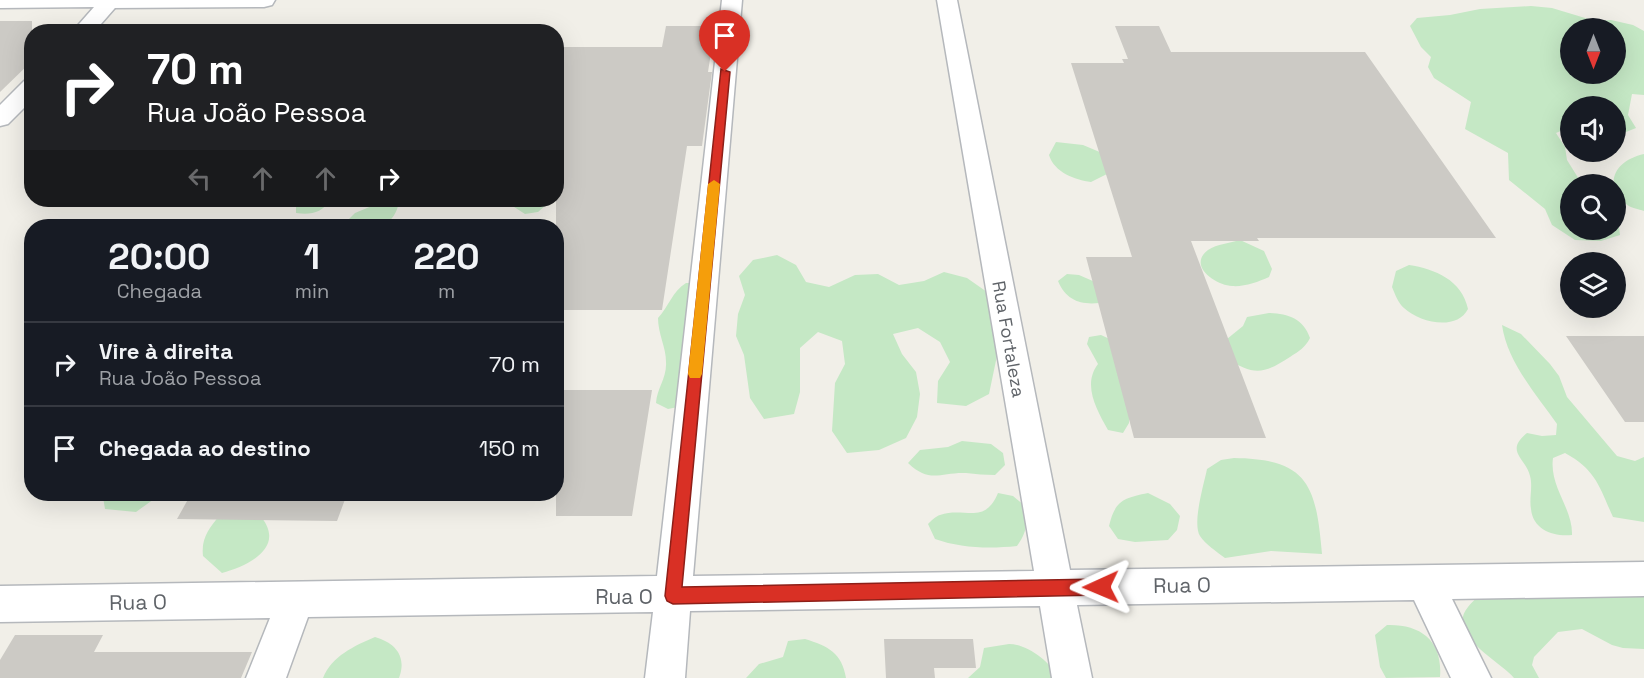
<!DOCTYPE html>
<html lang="pt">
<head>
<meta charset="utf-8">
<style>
  body { margin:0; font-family:"Space Grotesk",sans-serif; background:#20242c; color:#f1f3f6; height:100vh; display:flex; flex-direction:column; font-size:22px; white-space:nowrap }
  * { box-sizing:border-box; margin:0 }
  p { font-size:20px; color:#9ea1a6 }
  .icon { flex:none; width:33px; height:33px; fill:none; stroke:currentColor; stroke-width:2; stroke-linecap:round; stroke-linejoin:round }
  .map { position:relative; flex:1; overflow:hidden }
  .drawer { position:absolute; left:24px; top:219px; width:540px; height:282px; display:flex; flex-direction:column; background:#171b24; border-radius:24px; box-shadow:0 6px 24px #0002 }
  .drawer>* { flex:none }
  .guide { position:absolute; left:24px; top:24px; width:540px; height:183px; border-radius:24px; box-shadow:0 6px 24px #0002; background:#202124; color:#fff; overflow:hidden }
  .needle { width:39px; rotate:180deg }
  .controls { position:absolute; left:1560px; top:18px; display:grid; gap:12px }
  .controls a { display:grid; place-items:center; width:66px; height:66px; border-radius:50%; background:#171b24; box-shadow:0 6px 24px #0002; font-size:30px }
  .pin { position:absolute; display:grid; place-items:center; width:51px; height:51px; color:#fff; margin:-62px -26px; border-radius:50% 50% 50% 0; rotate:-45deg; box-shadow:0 0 6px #0007 }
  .pin .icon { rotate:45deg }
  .me { position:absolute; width:66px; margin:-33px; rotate:269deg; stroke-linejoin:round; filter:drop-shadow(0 0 4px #0008) }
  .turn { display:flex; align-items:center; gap:21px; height:126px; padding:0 24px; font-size:27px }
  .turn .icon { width:78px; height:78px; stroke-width:2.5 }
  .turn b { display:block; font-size:42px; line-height:51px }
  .lanes { display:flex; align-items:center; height:57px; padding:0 24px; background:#0003; justify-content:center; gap:30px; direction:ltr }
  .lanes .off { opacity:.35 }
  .eta { display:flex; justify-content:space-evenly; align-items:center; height:102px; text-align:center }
  .eta b { font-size:36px; font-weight:700; line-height:42px }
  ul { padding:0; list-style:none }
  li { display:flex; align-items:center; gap:18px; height:84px; padding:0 24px; border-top:2px solid #363941 }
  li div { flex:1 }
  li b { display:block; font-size:22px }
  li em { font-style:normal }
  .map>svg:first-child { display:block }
  .green { fill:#c5e8c5; fill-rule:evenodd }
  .building { fill:#cccac5 }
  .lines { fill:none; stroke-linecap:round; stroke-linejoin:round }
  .minor-casing { stroke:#b5b8bc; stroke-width:3 }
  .tertiary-casing { stroke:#b5b8bc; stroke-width:3 }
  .minor { fill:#fff; fill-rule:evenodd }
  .tertiary { fill:#fff; fill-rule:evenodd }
  .route { fill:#d93025; stroke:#8d1f18; stroke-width:1.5 }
  .slow { fill:#f59e0b }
  .labels { text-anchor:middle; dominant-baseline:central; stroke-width:6; stroke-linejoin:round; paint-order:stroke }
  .street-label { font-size:18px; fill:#5f6368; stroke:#fff }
  .near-street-label { font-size:21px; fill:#5f6368; stroke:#fff }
</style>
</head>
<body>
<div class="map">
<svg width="1644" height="678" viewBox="0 0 1644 678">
  <rect width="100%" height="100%" fill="#f1efe8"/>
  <path class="green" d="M1531,6L1552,8L1595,21L1611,20L1633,25L1644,31V95L1632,94L1628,115L1636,128L1621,134L1616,133V106H1570V127L1556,133L1565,147L1567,160L1582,184H1570V230H1616V218L1618,220L1620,235L1601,241L1575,240L1552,225L1545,209L1509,180L1508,153L1465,129L1471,102L1434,78L1428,67L1431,57L1421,47L1410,26L1417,18L1450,15L1480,9ZM1570,28H1616V74H1570Z
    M1056,142L1083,145L1102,153L1107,174L1091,182C1075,180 1054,172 1049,155Z
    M1644,154V211C1639,209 1630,208 1626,204C1602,183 1616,160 1644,154Z
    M303,200H330C322,213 311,215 296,213V205Z
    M515,200H547L546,205L538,212L525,214L511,205Z
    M379,203L398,206C391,231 370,227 349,226L347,221L355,213Z
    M1240,240L1264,251L1272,269L1269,277C1258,282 1244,287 1232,286C1216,285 1187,266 1208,250C1217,244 1230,243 1240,240Z
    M777,255L796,265L806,282L829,287L855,275L878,274L899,285L924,281L944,272L967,278L987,292L998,351L989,394L966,406L937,403L938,381L950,362L940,342L918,328L893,334L902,354L916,372L920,394L917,417L906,438L879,450L847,453L832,431L835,383L845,364L842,341L818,332L800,348V392L794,414L764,419L750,398L744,355L736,336L738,314L745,295L739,276L753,260Z
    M1409,265C1435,269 1462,280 1468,309C1457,331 1420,323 1404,308C1398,303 1395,294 1392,287L1396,271Z
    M1067,274L1079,275L1102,285L1099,303C1080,305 1066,300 1058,281Z
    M686,283H695L683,406L668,409L656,403C657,388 667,378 666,362C666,347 658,334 658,318C669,306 672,292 686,283Z
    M1269,313C1288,314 1303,318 1310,338C1305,348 1299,351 1290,357C1264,374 1254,376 1226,358L1227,339L1243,326L1247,317Z
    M1502,325L1521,334L1550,364L1559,376L1567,397L1617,456L1635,461L1644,457V522L1613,517C1599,486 1596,470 1565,453L1553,458C1549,487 1573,508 1572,535C1554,537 1533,530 1531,509C1529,499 1533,486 1530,476C1526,458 1504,452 1527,433L1542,436L1556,435L1557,424C1537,395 1507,362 1502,325Z
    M1101,335L1114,341L1129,411V423L1123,433L1108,430C1097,410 1082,385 1098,364L1087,344L1089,337Z
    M962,441L991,444L1003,453L1005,465L995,475C985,475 976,474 966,473C940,472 930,484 908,463L920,450L948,447Z
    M1234,458C1309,459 1316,486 1322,554L1271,551L1225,558C1216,551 1206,545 1200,536C1192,523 1204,484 1207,469L1221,460Z
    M998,493L1013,496L1025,506C1028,523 1027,532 1017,546C989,549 960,548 935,539L928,524C931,521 936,516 940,515C965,506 984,526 998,493Z
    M1148,493L1170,504L1180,516L1177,530L1168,540L1135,542L1118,539L1109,526C1115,501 1123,498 1148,493Z
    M106,494H161L136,512L105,509L103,497Z
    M221,514L262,518C285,548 248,566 222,573L203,556C201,538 209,528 221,514Z
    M1489,588L1644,594V649L1623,648L1612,645L1582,629L1558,632L1534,657L1532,665L1539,678H1514C1501,662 1445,634 1468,607C1473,600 1482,594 1489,588Z
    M1387,625C1421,624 1443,641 1440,677L1386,678L1380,667L1375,635Z
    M375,637C396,643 407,657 399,678H323C332,656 354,646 375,637Z
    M805,639C828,646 842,653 846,678H746L759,664L783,657L788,641Z
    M1009,644C1027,644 1051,662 1058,678H968L980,667L984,648Z"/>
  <path class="building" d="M0,21H32V61L0,92Z
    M666,26H715L708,72H712L702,146H687L662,310H556V47H662Z
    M1115,26H1159L1171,52H1365L1496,238H1257L1259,241H1191L1266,438H1134L1086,257H1132L1071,63H1124L1122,59H1128Z
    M1566,336H1644V422H1625Z
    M556,390H652L632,516H556Z
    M191,494H347L337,521L177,519Z
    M15,635H103L94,652H252L241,678H0V660Z
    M884,639H973L976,668H934L935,678H886Z"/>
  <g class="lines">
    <defs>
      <path id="minor" d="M0,0H121V1L94,32H72L94,7L0,8Z
        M722,0H742L693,576L1034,571L937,0H957L1070,570L1644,562V596L1452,599L1491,678H1451L1414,600L1077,605L1092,678H1052L1040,606L690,611L685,678H645L653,612L308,617L286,678H246L270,618L0,622V586L657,576Z
        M32,79V100L8,124L0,126V105L24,81Z"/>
      <path id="tertiary" d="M100,0H275L272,5L264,7L111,8L103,6Z"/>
    </defs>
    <use href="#minor" class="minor-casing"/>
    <use href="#tertiary" class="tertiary-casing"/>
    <use href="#minor" class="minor"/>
    <use href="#tertiary" class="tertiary"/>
  </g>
  <path class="route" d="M721,69L730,72L682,587L1101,579L1107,581L1109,587L1107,592L1101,595L673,604L667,601L665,596Z"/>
  <path class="slow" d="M714,180L720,184L702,374L700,378H690L688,374L708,184Z"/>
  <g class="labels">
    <g class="street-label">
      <text transform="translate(1009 339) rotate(80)">Rua Fortaleza</text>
    </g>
    <g class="near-street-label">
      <text transform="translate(1182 585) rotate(-1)">Rua O</text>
      <text x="624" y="596">Rua O</text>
      <text transform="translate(138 602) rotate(-1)">Rua O</text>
    </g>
  </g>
</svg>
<div class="controls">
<a><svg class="needle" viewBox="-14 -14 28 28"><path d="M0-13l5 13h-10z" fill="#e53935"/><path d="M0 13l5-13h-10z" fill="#9ea1a6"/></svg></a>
<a><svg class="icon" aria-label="sound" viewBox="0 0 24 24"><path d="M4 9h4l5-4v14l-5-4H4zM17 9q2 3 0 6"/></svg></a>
<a><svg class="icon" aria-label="search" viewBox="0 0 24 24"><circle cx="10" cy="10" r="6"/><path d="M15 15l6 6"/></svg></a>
<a><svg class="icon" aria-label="layers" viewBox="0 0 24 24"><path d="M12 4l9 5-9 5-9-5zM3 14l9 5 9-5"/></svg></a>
</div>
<div class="pin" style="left:725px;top:72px;background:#d93025"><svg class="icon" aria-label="arrive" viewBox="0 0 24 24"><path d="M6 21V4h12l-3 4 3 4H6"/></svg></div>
<svg class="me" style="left:1101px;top:587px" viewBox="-20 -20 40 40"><path d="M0-17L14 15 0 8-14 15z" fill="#d93025" stroke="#fff" stroke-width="4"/></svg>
<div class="guide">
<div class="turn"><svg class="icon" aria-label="right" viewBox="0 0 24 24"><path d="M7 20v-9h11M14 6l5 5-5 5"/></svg><div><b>70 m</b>Rua João Pessoa</div></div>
<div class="lanes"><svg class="icon off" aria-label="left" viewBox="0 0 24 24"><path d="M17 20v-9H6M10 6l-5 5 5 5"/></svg><svg class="icon off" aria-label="ahead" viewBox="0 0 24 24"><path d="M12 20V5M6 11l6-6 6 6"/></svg><svg class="icon off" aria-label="ahead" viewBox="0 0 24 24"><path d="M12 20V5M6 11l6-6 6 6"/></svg><svg class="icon" aria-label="right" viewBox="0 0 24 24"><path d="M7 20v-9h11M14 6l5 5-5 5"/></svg></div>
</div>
<section class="drawer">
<div class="eta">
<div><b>20:00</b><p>Chegada</p></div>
<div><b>1</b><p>min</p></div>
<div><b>220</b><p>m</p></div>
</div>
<ul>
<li><svg class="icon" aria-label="right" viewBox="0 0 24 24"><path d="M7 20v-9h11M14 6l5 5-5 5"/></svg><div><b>Vire à direita</b><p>Rua João Pessoa</p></div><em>70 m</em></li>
<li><svg class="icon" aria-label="arrive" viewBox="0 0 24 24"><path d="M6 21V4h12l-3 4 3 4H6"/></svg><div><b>Chegada ao destino</b></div><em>150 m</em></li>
</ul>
</section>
</div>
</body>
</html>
